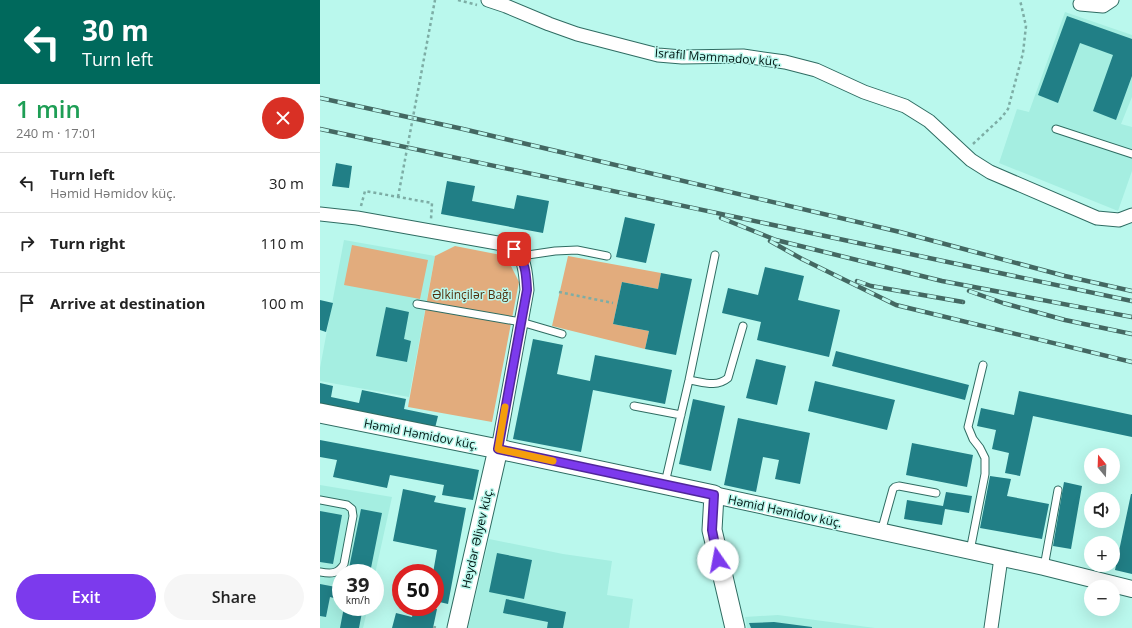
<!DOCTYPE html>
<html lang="en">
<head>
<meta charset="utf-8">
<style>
  body { margin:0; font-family:"Open Sans",sans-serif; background:#f6f6f6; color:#222; height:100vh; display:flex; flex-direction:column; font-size:15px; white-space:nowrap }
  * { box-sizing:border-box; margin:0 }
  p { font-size:13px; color:#767676 }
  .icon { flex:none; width:22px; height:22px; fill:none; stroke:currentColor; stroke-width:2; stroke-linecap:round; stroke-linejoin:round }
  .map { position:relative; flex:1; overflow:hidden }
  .sheet { display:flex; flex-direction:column; background:#fff; width:320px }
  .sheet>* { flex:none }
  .guide { background:#00695c; color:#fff; overflow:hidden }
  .needle { width:26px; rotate:341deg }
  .fabs { position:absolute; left:764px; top:448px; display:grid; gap:8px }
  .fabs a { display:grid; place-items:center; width:36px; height:36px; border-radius:50%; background:#fff; box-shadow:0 4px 16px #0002; font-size:20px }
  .speed { position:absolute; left:12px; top:564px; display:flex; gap:8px; font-size:20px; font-weight:700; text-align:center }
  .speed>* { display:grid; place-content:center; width:52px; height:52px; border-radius:50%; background:#fff; box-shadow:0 4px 16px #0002; line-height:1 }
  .speed small { font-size:10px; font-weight:400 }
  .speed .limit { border:6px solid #d22; background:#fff; color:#111 }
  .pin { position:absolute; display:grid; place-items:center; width:34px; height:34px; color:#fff; margin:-17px; border-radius:8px; box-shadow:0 2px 6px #0006 }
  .me { position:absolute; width:44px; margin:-22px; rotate:348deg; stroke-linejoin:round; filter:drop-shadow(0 0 3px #0008) }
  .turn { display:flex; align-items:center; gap:14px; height:84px; padding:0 16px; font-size:18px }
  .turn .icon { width:52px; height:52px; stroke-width:2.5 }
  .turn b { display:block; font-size:28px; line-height:34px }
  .round { display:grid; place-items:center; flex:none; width:42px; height:42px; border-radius:21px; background:#f6f6f6 }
  .head { display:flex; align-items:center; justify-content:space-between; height:68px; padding:0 16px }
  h1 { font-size:24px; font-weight:600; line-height:30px; color:#1e9e55 }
  .button { display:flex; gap:8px; margin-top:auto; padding:8px 16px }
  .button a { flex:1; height:46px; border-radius:24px; background:#7c3aed; color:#fff; font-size:16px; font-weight:600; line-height:46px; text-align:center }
  .button a+a { background:#f6f6f6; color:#222 }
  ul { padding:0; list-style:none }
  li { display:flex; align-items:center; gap:12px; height:60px; padding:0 16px; border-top:1px solid #e0e0e0 }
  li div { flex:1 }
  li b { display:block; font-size:15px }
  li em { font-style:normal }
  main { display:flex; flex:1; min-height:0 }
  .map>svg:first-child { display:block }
  .built { fill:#a5eee1 }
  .green { fill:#e2ac7d }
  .building { fill:#217f86 }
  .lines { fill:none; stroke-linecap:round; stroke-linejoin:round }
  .service-casing { stroke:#2f6c62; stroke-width:9 }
  .minor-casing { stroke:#2f6c62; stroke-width:15 }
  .tertiary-casing { stroke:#2f6c62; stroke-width:18 }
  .secondary-casing { stroke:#2f6c62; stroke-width:21 }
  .path { stroke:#7dada5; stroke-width:2.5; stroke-dasharray:3 3; stroke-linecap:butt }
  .service { stroke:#fff; stroke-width:7 }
  .minor { stroke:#fff; stroke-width:13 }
  .tertiary { stroke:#fff; stroke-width:16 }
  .secondary { stroke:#fff; stroke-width:19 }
  .rail-casing { stroke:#446862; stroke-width:4.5 }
  .rail { stroke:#baf8ed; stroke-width:3; stroke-dasharray:9; stroke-linecap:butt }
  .path-bridge { stroke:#7dada5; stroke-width:2.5; stroke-dasharray:3 3; stroke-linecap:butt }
  .route-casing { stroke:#51269a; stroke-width:10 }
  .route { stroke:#7c3aed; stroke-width:7 }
  .slow { stroke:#f59e0b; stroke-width:7 }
  .labels { text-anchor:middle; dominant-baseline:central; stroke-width:3; stroke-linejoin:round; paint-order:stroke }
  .street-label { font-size:12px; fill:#001512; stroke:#baf8ed }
  .park-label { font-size:12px; fill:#52300d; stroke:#baf8ed }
</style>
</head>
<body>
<main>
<section class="sheet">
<div class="guide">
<div class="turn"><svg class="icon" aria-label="left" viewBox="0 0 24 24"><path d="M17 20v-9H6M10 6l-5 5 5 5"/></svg><div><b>30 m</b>Turn left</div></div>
</div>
<div class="head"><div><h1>1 min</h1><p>240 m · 17:01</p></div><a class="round" style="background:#d93025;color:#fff"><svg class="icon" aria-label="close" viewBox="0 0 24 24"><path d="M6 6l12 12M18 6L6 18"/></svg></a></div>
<ul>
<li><svg class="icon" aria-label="left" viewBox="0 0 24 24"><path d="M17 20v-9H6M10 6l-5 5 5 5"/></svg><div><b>Turn left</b><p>Həmid Həmidov küç.</p></div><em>30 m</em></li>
<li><svg class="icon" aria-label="right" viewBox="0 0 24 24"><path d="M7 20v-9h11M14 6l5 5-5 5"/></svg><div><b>Turn right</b></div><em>110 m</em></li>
<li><svg class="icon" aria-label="arrive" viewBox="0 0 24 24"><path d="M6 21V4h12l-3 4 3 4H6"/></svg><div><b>Arrive at destination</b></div><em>100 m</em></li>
</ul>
<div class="button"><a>Exit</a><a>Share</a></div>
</section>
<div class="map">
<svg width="812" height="628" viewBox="0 0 812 628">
  <rect width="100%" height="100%" fill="#baf8ed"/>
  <path class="built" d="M745,12L812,35V97L801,124L812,127V171L798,211L679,163L697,109L709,112Z
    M24,240L115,256L89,397L0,381V368Z
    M0,485L72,497L55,574V573H21V607H48L43,628H0Z
    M169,539L243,554L292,561L287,595L313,599L309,628H148Z
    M458,615L555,628H427L425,617Z"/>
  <path class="green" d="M32,245L108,260L100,299L24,285Z
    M135,246L186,256L199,282L172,422L88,407L115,256Z
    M248,256L341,273L338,289L302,282L293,324L329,331L325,349L232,326Z"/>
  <path class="building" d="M747,16L812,39V76L796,120L773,111L793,55L760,43L738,103L718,95Z
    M16,163L32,166L29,188L12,186Z
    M127,181L155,186L152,201L194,209L197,195L229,201L223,233L121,214Z
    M305,217L335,224L326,263L296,257Z
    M445,267L484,276L478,300L520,310L509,357L437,340L441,322L402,313L408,288L438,295Z
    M341,273L372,279L356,355L325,349L329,331L293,324L302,282L338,289Z
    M0,300L13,303L6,332L0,330Z
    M66,307L89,312L84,339L91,341L87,362L56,356Z
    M213,339L243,345L237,374L270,381L275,355L352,370L345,404L273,390L261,452L193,439Z
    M516,351L649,385L645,400L512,366Z
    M436,359L466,366L457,405L426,398Z
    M495,381L575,400L567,430L488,411Z
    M0,383L13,386L11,397L39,403L42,390L86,399L84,409L118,416L115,428L0,404Z
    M699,391L812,415V437L713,416L700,476L685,473L689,453L672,449L676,430L657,426L661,408L694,415Z
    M373,399L405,406L391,471L359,464Z
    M418,418L490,433L480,484L455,479L459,460L443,457L436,492L404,485Z
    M0,440L159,470L153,500L122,495L124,485L70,475L67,488L13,477L17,460L0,457Z
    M592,443L653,455L647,487L586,475Z
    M670,476L691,479L687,496L729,504L722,539L660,528Z
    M744,482L762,486L751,549L733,546Z
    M83,489L116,496L114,502L146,508L128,604L115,601V573H113L117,550L73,541Z
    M626,492L652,496L649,513L625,509L622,525L584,519L587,500L623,506Z
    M811,494H812V574L795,570Z
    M41,509L62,513L50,573H28Z
    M0,511L22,515L13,564L0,562Z
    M177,553L212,560L204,599L169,592Z
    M0,584L21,588V600L10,597L6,617L0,616Z
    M186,599L246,612L243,628H227L228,622L183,613Z
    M24,607H43L39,628H20Z
    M94,607H108L117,609L113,628H72L76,613L92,617Z
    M454,622L492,627V628H431L429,623Z"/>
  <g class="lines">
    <defs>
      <path id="service" d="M736,129L812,154
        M201,256L235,251L257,250L287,256
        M97,304L201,322L242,334
        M369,380C383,382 396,388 408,378L423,326
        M314,406L361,415
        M345,483L369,380L395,255
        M0,500L27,505L32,509L33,516L24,564C18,574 11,574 0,572
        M561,532L573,489L575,487L579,486L616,493
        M650,551L665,474V458L660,448L653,439L648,427L663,365
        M724,567L738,490"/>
      <path id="minor" d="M168,0L186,6L229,24L257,34L338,55L362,57L423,56L465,62L496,70L544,92L585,106L609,121L651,160L670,172L777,218L799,220L812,215
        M760,4L783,6L792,0
        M0,214L37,218L183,244C206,254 205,267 207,290L178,449
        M671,628L681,558"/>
      <path id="tertiary" d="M394,495L724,567L812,589"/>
      <path id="secondary" d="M0,413L178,449L394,495L392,530L415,628
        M137,628L178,449"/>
    </defs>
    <use href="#service" class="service-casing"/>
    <use href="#minor" class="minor-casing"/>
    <use href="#tertiary" class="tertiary-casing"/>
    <use href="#secondary" class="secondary-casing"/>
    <path class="path" d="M138,0L157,5
      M653,144L682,117L688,109L703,53L706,26L700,0
      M41,206L45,191L112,203L111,219
      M239,292L293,303
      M113,627L118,628"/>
    <use href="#service" class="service"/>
    <use href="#minor" class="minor"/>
    <use href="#tertiary" class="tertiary"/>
    <use href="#secondary" class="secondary"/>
    <defs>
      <path id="rail" d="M0,98L143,129L580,232L745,276L812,291
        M0,129L812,301
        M401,218L456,240L622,281L812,317
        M450,241L482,259L576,305L812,362
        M537,281L551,286L643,302
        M649,291L683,303L745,320L812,334"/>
    </defs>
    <use href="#rail" class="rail-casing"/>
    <use href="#rail" class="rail"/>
    <path class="path-bridge" d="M78,197L115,0"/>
  </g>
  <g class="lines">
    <defs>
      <path id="route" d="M194,249C206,262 206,273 207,290L178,449L394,495L392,530L398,560"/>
    </defs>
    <use href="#route" class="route-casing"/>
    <use href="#route" class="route"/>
    <path class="slow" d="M185,407L178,449L233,461"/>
  </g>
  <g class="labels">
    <g class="street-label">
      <text transform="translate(398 57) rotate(4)">İsrafil Məmmədov küç.</text>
      <text transform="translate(101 434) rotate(11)">Həmid Həmidov küç.</text>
      <text transform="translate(465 511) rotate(12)">Həmid Həmidov küç.</text>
      <text transform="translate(157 538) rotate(-77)">Heydər Əliyev küç.</text>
    </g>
    <g class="park-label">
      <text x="152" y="294">Əlkinçilər Bağı</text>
    </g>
  </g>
</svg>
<div class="fabs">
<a><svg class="needle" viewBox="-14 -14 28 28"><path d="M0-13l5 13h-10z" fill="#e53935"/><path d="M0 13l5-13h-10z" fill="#767676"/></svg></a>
<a><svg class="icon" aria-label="sound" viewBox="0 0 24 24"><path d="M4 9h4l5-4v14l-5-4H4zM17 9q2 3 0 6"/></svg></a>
<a>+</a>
<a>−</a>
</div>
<div class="speed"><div>39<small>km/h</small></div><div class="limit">50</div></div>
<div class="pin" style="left:194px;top:249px;background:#d93025"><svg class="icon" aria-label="arrive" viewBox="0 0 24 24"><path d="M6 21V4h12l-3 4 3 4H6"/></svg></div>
<svg class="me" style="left:398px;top:560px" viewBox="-20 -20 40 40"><circle r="19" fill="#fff"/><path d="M0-13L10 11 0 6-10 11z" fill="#7c3aed"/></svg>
</div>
</main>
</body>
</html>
